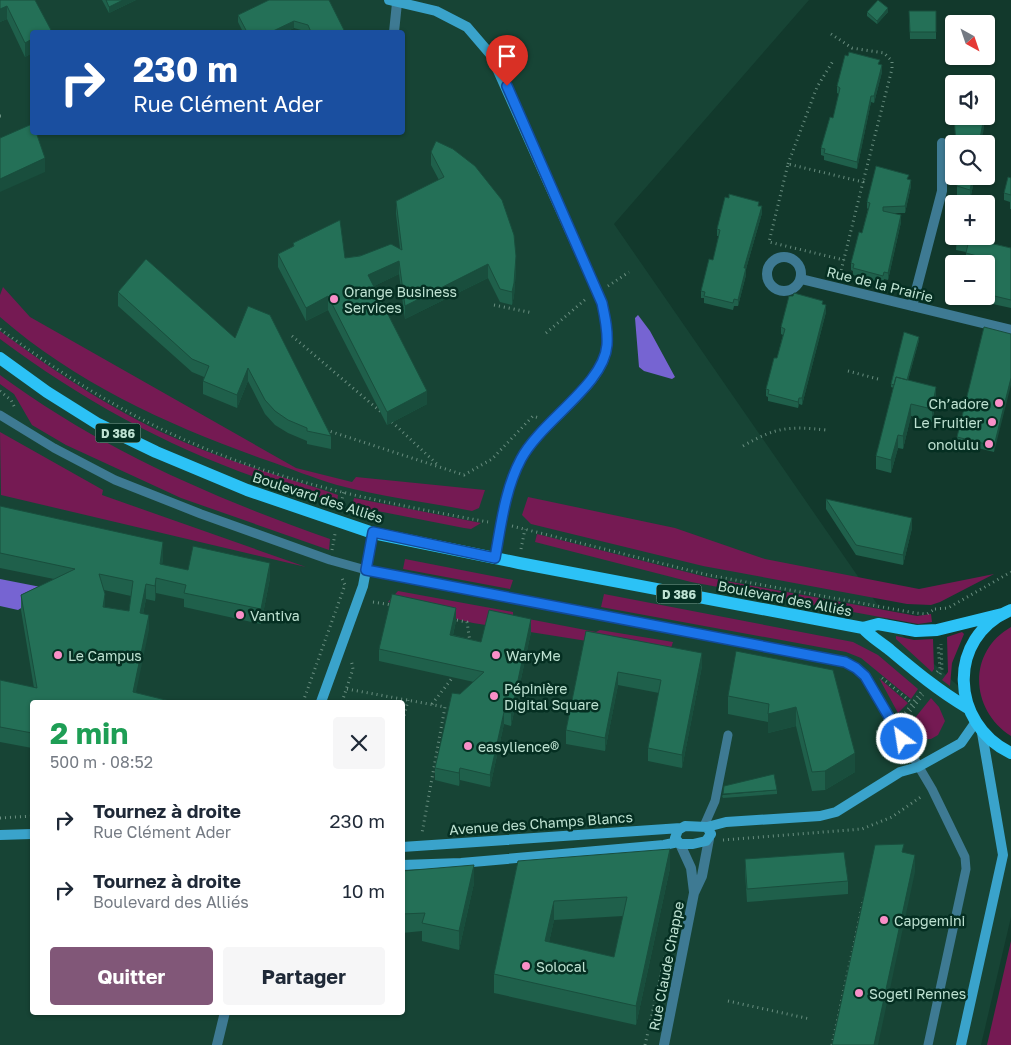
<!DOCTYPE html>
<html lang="fr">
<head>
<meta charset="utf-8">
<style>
  body { margin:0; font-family:"Golos Text",sans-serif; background:#f6f6f7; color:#1f2937; height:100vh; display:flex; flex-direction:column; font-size:19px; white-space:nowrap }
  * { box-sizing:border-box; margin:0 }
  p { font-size:16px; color:#747a83 }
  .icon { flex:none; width:28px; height:28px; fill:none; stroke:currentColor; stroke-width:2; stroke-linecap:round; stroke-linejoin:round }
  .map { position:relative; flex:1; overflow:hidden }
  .side { position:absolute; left:30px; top:700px; width:375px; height:315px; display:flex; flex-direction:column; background:#fff; border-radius:5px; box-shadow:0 1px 4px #0004 }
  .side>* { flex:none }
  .guide { position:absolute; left:30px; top:30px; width:375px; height:105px; border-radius:5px; box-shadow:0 1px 4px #0004; background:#1a4fa0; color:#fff; overflow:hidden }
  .needle { width:32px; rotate:140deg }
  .tools { position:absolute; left:945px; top:15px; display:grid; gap:10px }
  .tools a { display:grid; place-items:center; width:50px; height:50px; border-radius:5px; background:#fff; box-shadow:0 1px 4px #0004; font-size:25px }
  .pin { position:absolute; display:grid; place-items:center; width:42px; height:42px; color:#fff; margin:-51px -21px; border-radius:50% 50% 50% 0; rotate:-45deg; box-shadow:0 0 5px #0007 }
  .pin .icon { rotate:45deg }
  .me { position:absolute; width:55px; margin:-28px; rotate:329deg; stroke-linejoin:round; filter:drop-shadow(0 0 4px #0008) }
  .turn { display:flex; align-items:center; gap:18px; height:105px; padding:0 20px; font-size:22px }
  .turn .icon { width:65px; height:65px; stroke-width:2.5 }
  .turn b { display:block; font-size:35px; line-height:42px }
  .round { display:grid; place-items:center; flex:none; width:52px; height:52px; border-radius:5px; background:#f6f6f7 }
  .head { display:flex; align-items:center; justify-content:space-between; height:85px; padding:0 20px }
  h1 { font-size:30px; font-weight:700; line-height:38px; color:#1e9e55 }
  .cta { display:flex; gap:10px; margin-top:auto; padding:10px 20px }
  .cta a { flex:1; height:58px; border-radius:5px; background:#815778; color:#fff; font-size:20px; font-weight:700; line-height:58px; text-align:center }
  .cta a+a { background:#f6f6f7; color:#1f2937 }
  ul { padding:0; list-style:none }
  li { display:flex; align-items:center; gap:15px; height:70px; padding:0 20px }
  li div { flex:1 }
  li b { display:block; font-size:19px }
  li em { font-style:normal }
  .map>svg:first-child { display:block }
  .built { fill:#174435; fill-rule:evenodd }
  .green { fill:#751a53 }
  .water { fill:#7664d2 }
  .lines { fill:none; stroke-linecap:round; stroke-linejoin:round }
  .path { stroke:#688d7f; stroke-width:3; stroke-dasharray:1 4; stroke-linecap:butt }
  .lane { stroke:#3e7a93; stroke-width:9 }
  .street { stroke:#3e7a93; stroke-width:10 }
  .secondary { stroke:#3aa3cb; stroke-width:10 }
  .primary { stroke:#2cc2f6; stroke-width:12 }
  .wall { fill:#1f604b; fill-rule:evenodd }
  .shaded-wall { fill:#194e3d }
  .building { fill:#247057; stroke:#194e3d; fill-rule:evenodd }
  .route-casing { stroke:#114b97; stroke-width:12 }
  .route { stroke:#1a73e8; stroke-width:9 }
  .poi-dot { fill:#f98fc8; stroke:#052f22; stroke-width:2 }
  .labels { text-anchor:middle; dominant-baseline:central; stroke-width:5; stroke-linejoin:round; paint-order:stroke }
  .shield { fill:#052f22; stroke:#86ac9d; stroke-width:1 }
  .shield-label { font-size:12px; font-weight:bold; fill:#bee2d2 }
  .street-label { font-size:14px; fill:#bee2d2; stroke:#052f22 }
  .poi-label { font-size:14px; fill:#bee2d2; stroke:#052f22; text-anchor:start }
</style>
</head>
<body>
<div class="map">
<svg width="1011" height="1045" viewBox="0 0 1011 1045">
  <rect width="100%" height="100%" fill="#12392c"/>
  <path class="built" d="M0,0H809L614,224L893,627L966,693L980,730L1011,749V917L981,1045H0ZM32,32H402V132H32ZM32,702H402V1012H32Z"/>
  <path class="green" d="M3,287L30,317L296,468L352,482L356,477L485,490L479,508L472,511C428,502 381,497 337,485C313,478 289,468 266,460C170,426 77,384 0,317V295Z
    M0,331C58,374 119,415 186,443C235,464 288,478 338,495L337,502C212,470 103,416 0,339Z
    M0,375C100,449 214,498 330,539L329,550L181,498L66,445L32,425L14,394L0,384Z
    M0,432L103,490L102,495L306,567L1,495Z
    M528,497L675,528L765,559L919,589L994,574L940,602L931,605L907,604L703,566L531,524L522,515Z
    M354,498L481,523L471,529L464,528L352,506Z
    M537,534L710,578L917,616L931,614L932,622L918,624L691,582L535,542Z
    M405,559L513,580L510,589L403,569Z
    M398,591L513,612V616L596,632L600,630L673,642L669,654L473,623L388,602Z
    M604,594L853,642L878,655L918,689L911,699L861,658L846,652L601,607Z
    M1011,627V736C970,710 967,652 1011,627Z
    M962,632L964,634L952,663L950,686L942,680L948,672L947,637Z
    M896,636L914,640L933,639L934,669L932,672L896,639Z
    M879,678L908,703L898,713Z
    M931,698L939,707L945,721L938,735L931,739C919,739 913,739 907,728Z
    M1011,941V1045H987Z"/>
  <path class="water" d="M638,315L650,331L675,377L672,379L644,371L639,367L635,318Z
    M0,579L51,589L18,610L0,606Z"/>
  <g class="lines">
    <path class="path" d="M831,34L852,48L884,53L892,61V69L863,182
      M0,116H1
      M788,164L817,87L833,61
      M840,275L863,182L788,164L769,242L844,260
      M608,286L629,272
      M494,305L533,313
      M0,329C62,375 127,416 199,446C291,485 390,504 488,522
      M546,333L587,298
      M292,336L381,412
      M848,371L878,379
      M0,391L11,400L15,408
      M392,422L439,466
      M326,430L464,475L492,459L533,416L539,418
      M743,446C776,427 789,426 826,430
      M340,508L344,491
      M512,526L708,575L915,613L927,614L935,609
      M521,549L525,529
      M332,550L335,534
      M373,602L392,605
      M935,609L948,608L1011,572
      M452,619L467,622L470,642
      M937,672L940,669L938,644
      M940,674L942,670L941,644
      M882,678L912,703
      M347,689L445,707L422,833
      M303,702L345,585L341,576
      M342,702L353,669L351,659
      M432,704L453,677
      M902,717L921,692
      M904,719L923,695
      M402,725L408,700
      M876,732L883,731
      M0,818L32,816
      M723,840L862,829L892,817L922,796
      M728,1001L810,1019
      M645,1045L671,931
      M832,1045L864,898"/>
    <path class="lane" d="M0,415L54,448L115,480L201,514L330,560L366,570L845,662L856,668L865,676L932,789L965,857L966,869L928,1045
      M704,826L715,801L728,735"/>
    <path class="street" d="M394,32L397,3
      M767 274a17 17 0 1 1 34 0a17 17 0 1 1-34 0Z
      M801,279L1011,330
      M912,306L942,191V143
      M680,844L691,868L694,892
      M217,1045L225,1012
      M664,1045L694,893L702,876L709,839"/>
    <path class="secondary" d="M389,0L436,11L467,27L491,55L602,303C605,317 608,330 607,345C605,386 541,421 521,459C505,489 501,525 495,558
      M321,702L363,586L373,533
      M707,827L711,834L706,841L693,844H680L675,838L678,830L685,826L707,827L726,822L820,816L836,812L900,772L918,767L961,743L975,723
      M0,835L32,834
      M402,847L681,828
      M402,865L461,863L664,845L678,842
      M961,1045L1003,855L982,733"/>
    <path class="primary" d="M0,358L47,392L98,424L156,452L247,490L373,533L519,563L863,628L878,624L916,631L937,630L1002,614
      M1011,610C946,637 950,724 1011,753
      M863,628C871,637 880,642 890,650C915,671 939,691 968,708"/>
  </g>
  <path class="wall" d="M0,0L51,32H32V53L25,57L7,19L0,22Z
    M102,0H136L109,13Z
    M269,0L345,32H308L294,28L285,32H243L238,22V15Z
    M909,11H936V39H910Z
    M867,12H888L877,24L867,16Z
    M880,64L882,72L874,103L871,102L857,169L824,160V156L821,155V148L833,118L839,94L837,93V86Z
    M431,152L516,269L514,296L512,305L500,302L488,278L405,319L399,274L374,286L427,404L387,425L328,310L306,321L278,267V254L293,247V243L345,258L400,249L396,214V201L439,180L431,165Z
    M957,176H975L970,200L957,197Z
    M1011,178V209H1010V202L1004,200V193Z
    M909,179L911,186L905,213H893L901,222L888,280L884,279L883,283L853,275V271L851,270V263L862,233L868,209L867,208V202Z
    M762,213L746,269V275L738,306H734L733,310L704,303V298H701V291L713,260L719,236H717V229Z
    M957,236H975L974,239L1011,248V308L970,299V296H986V264H974L966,262V252L956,250Z
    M146,259L331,436V449L307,444V441L288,433L275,425L265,414L248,381L237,408L203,394V381L204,377L192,372L118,306V292Z
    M823,305L826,312L802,405L799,404L798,408L768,401V397L766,396V389L777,358L783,335L781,334V327Z
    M1011,334L994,452L957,443V437Z
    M919,340L908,380L936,400L932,422L911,416L903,449L898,448L891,473L876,469V456L894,388L891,387V384Z
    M826,499L912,528L903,565L856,555L826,509Z
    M0,506L163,557L162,565L188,570L270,578L261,624L184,607V599L156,593L155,601L146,599L143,614L149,630L32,702V748L0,742V680L34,688L21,610V595L54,579L0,568ZM104,590L131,596L129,611L105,607Z
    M456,621L453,635L481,642L531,632L511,726L504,724L490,787L460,780L459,786L435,780V768L460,694L474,682L379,661V649Z
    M586,631L702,666L682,768L648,761V748L659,693L618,685L605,751L566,744V730Z
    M833,670L855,772L825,790L812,791L796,726L768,733V722L728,714V696Z
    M777,790V794L723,798L722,796L723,795Z
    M745,859L848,881V894L747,902L745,872Z
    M518,861L670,868L636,1025L494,993V974ZM623,916L614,957L549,942L554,920Z
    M402,871L474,883L459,950L422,941V931L402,933Z"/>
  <path class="shaded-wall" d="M123,0H136L109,13V7Z
    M7,6V19L0,22V9Z
    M888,8V12L877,24V21Z
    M294,21V28L285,32H271Z
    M32,39V53L25,57V43Z
    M882,65V72L874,103V96Z
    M871,96V102L857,169V162Z
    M984,117V128L981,144H979Z
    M45,158V172L0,192V179Z
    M973,176H975L970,200V190Z
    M911,180V186L905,213V206Z
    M762,206V213L746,269V275L738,306V300L744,268Z
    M901,215V222L888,280V273Z
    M516,256V269L514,296L512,305V292Z
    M399,261V274L368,289V275Z
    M488,264V278L405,319V306Z
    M328,296V310L306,321V308Z
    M826,305V312L802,405V398Z
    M919,337V340L905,391V388Z
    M248,368V381L237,408V395Z
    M1011,378V385L994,452V446Z
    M936,387V400L932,422V409Z
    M427,391V404L387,425V412Z
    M799,398V404L798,408V402Z
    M911,404V416L903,449V436Z
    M898,435V448L891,473V460Z
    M912,518V528L903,565V555Z
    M163,542V557L160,579V564Z
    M270,563V578L261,624V609Z
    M156,578V593L155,601V586Z
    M146,584V599L140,628V613Z
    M105,594V609L103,607Z
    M456,608V621L450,647V635Z
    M149,615V630L134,702L133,692Z
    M531,619V632L511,726V713Z
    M702,653V666L682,768V755Z
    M618,672V685L605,751V738Z
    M796,707V726L768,733V714Z
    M504,712V724L490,787V775Z
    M855,753V772L825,790V771Z
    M460,768V780L459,786V773Z
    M670,849V868L636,1025V1006Z
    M915,855V872L878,1045H874Z
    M474,865V883L459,950V931Z
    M554,901V920L545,960V941Z"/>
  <path class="building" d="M0,0H35L51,30L46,32H32V39L25,43L7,6L0,9Z
    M106,0H123L109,7Z
    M269,0H329L345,32H311L308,25L294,21L271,32H247L238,15Z
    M878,0L888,8L877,21L867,12Z
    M909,11H936V32H910Z
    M849,52L880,60L878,64L882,65L874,96H871L857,162L824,153L825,149L821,148L830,117L833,118L840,88L837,86L845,55L848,56Z
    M954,116H978L984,117L979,144H956Z
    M32,124V132H36L45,158L0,179V138Z
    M436,141L453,149L475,166L502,200L514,235L516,256L514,283L512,292L500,289L488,264L405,306L399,261L368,275L427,391L387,412L328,296L306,308L278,254L294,246L293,243L340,220L345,258L360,256L391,244L402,250L396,201L444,177L431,152Z
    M876,166L909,175L907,179L911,180L905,206L883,207V211L901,215L888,273L884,272L883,276L853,268L854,264L851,263L859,232L862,233L870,203L867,202Z
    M957,176H973L970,190L957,186Z
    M1008,177L1011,178V195L1004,193Z
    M729,194L759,202L758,206H762L744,268H746L738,300L734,299L733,303L704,296L705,292L701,291L709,259L713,260L720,230L717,229L725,197L729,198Z
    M957,236H973L972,239L1011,248V300L986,294V264H976L977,256L966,253L968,244L956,241Z
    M146,259L235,338L248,306L270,315L331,436L307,431V428L288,420L275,411L265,400L248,368L237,395L203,381L209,366L192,359L118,292Z
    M794,293L823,301L822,304L826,305L802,398H799L798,402L768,394L769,390L766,389L774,358H777L785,329L781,327L789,296H793Z
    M984,327L1011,334V378L994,446L957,437Z
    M904,332L919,337L907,380L896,377L894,385L891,384Z
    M896,377L936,387L932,409L911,404L903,436L898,435L891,460L876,456Z
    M826,499L912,518L903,555L856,545Z
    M0,506L163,542L160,564L188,570L193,546L270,563L261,609L184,593L186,585L156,578L155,586L146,584L140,613L149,615L133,692L174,702H32V733L0,727V680L37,688L21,595L75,569L0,553ZM99,574L133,581L129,611L103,607L105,594Z
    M392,594L456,608L450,635L481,642L489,610L531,619L511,713L504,712L490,775L460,768L459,773L435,768L452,693L460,694L484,672L379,649Z
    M586,631L702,653L682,755L648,748L661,680L618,672L605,738L566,730Z
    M736,651L833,670L855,753L825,771L812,772L796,707L768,714L769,704L728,696Z
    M774,774L777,790L723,794L724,786Z
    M904,844L902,852L915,855L874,1045H832L875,845Z
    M670,849L636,1006L494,974L518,861ZM627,897L614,957L545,941L554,901Z
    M844,852L848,881L747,889L745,859Z
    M474,865L459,931L422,923L425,913L402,914V871Z"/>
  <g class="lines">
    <defs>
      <path id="route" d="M507,86L602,303C605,317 608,330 607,345C604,385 541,421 521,459C505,489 501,525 495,558L373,532L366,570L845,662L856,668L865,676L902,739"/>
    </defs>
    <use href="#route" class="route-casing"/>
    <use href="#route" class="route"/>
  </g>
  <g class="poi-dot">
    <circle cx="334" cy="299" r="5"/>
    <circle cx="999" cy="403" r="5"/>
    <circle cx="992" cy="422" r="5"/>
    <circle cx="989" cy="444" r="5"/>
    <circle cx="240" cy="615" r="5"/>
    <circle cx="58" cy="655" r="5"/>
    <circle cx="496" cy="655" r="5"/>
    <circle cx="494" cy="696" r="5"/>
    <circle cx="468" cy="746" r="5"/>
    <circle cx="884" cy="920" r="5"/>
    <circle cx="526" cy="966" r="5"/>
    <circle cx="859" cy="993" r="5"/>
  </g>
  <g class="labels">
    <g class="shield">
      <rect x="95.5" y="423.5" width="45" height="19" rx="4"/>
      <rect x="656.5" y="584.5" width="45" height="19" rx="4"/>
    </g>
    <g class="shield-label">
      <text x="118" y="433">D 386</text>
      <text x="679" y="594">D 386</text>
    </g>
    <g class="street-label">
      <text transform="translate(880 284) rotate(14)">Rue de la Prairie</text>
      <text transform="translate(318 497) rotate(18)">Boulevard des Alliés</text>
      <text transform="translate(785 598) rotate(11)">Boulevard des Alliés</text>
      <text transform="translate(541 823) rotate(-4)">Avenue des Champs Blancs</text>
      <text transform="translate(666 966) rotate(-79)">Rue Claude Chappe</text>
    </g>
    <g class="poi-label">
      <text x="344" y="291">Orange Business<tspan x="344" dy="16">Services</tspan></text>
      <text x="989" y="403" text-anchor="end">Ch’adore</text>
      <text x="982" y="422" text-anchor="end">Le Fruitier</text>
      <text x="979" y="444" text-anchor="end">onolulu</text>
      <text x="250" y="615">Vantiva</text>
      <text x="68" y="655">Le Campus</text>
      <text x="506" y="655">WaryMe</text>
      <text x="504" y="688">Pépinière<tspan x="504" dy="16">Digital Square</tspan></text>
      <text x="478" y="746">easylience®</text>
      <text x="894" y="920">Capgemini</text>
      <text x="536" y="966">Solocal</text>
      <text x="869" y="993">Sogeti Rennes</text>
    </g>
  </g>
</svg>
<div class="tools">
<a><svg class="needle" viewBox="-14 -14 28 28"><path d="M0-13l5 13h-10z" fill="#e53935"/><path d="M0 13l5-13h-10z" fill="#747a83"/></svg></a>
<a><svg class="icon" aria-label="sound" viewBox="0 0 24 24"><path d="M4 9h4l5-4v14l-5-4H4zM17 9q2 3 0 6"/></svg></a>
<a><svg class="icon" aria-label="search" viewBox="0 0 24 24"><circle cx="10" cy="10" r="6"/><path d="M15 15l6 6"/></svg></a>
<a>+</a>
<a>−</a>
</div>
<div class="pin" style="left:507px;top:86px;background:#d93025"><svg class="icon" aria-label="arrive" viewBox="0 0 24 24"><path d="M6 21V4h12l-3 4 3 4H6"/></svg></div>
<svg class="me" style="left:902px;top:739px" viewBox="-20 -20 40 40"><circle r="17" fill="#1a73e8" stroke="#fff" stroke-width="3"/><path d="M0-11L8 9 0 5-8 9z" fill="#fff"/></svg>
<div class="guide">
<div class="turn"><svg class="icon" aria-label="right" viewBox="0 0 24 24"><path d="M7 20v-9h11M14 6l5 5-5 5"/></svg><div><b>230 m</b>Rue Clément Ader</div></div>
</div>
<section class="side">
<div class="head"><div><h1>2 min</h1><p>500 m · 08:52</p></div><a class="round"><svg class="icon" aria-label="close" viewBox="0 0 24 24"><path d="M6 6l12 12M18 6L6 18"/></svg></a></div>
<ul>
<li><svg class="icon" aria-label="right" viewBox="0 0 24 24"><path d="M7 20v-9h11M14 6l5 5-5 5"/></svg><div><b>Tournez à droite</b><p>Rue Clément Ader</p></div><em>230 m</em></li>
<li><svg class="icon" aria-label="right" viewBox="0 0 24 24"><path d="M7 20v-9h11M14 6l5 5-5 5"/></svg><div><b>Tournez à droite</b><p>Boulevard des Alliés</p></div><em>10 m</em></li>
</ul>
<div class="cta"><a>Quitter</a><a>Partager</a></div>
</section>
</div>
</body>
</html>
